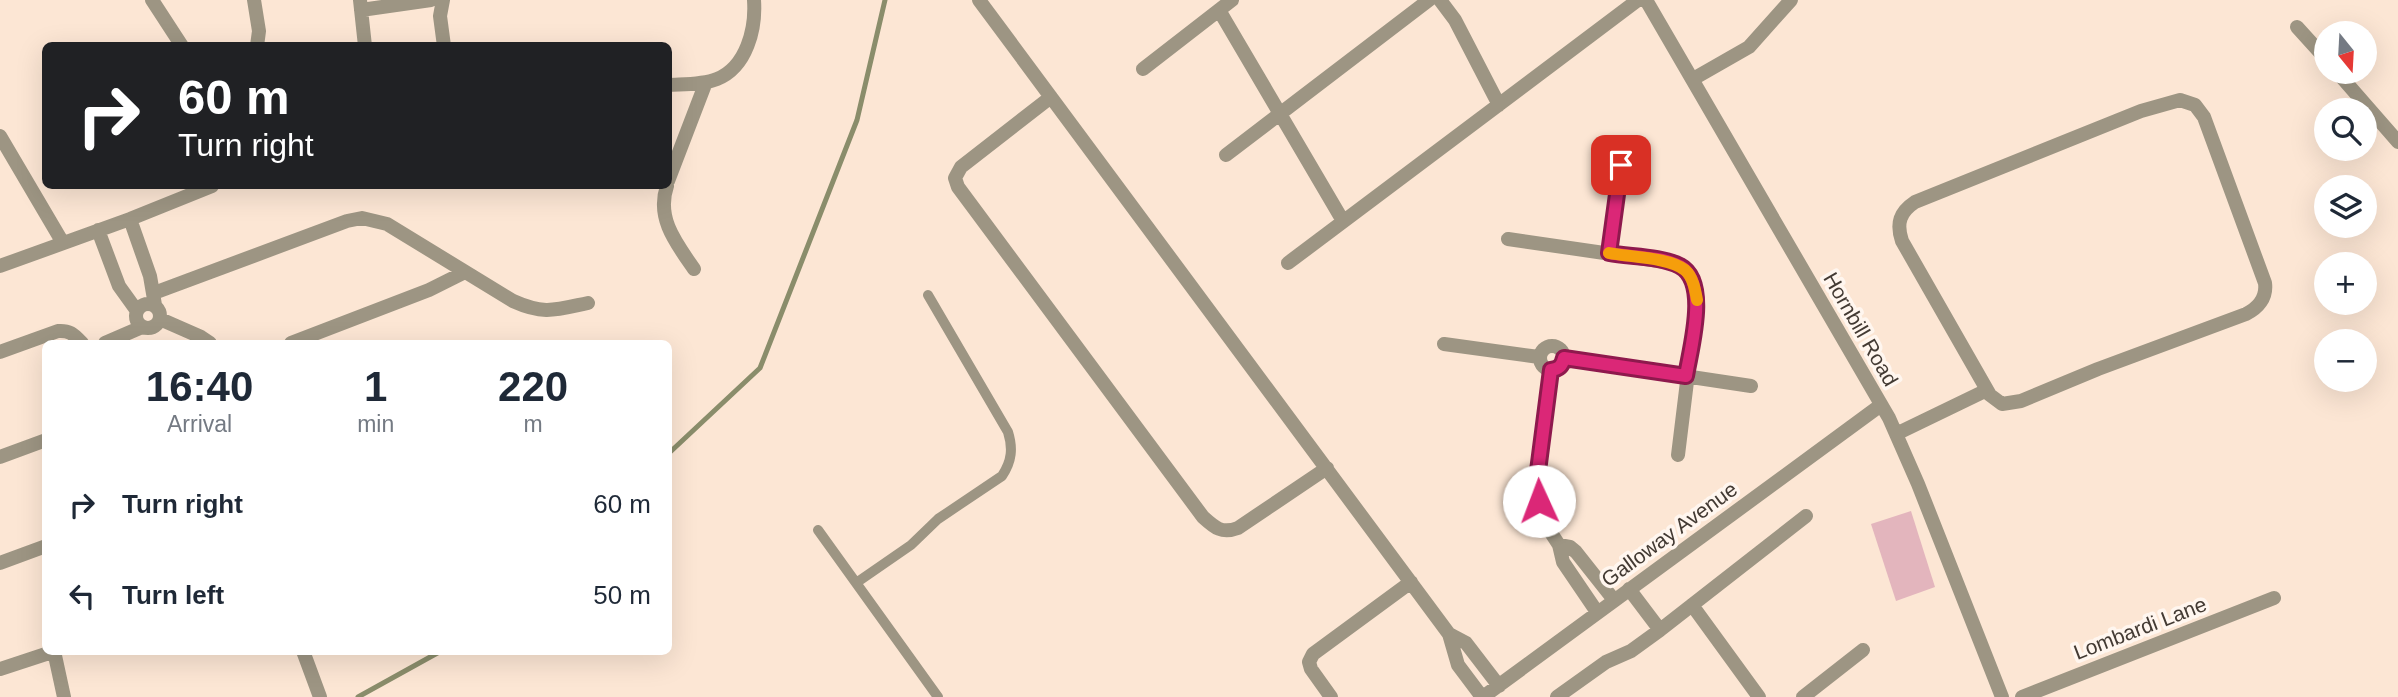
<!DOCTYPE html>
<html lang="en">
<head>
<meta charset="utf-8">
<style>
  body { margin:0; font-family:Helvetica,sans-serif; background:#f6f6f7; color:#1f2937; height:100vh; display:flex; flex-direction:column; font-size:26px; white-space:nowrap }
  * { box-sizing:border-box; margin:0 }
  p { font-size:23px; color:#747a83 }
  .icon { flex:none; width:38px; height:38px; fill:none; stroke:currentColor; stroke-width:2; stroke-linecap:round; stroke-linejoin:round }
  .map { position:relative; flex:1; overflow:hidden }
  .drawer { position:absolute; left:42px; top:340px; width:630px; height:315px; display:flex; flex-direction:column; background:#fff; border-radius:10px; box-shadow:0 7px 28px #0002 }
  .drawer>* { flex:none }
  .guide { position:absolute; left:42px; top:42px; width:630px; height:147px; border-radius:10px; box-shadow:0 7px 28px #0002; background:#202124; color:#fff; overflow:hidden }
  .needle { width:46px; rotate:162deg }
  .controls { position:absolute; left:2314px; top:21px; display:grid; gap:14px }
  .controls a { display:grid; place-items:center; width:63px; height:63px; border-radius:50%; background:#fff; box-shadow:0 7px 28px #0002; font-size:35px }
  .pin { position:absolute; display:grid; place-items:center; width:60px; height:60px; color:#fff; margin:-30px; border-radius:14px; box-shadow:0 4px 10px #0006 }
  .me { position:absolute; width:77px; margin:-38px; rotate:358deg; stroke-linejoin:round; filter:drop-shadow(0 0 5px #0008) }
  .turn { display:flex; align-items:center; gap:24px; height:147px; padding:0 21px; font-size:32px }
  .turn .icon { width:91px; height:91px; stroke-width:2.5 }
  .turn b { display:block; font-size:49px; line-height:60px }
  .eta { display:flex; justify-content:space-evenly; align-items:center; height:119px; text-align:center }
  .eta b { font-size:42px; font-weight:800; line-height:49px }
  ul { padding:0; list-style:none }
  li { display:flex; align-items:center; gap:21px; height:91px; padding:0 21px }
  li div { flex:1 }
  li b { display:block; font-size:26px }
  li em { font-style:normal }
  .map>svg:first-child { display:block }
  .green { fill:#e3b5bd }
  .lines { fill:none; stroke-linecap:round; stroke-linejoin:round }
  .stream { stroke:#8a8d6b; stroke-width:5 }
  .service { stroke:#9d9583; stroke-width:10 }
  .minor { stroke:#9d9583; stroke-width:14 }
  .route-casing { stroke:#8e194d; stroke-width:18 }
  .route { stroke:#db2777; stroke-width:12 }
  .slow { stroke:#f59e0b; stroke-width:12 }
  .labels { text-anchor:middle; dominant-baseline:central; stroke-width:7; stroke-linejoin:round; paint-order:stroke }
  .street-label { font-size:21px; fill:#433a33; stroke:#fff6ef }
</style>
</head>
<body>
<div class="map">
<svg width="2398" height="697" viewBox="0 0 2398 697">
  <rect width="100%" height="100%" fill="#fce6d4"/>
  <path class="green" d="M1911,511L1935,587L1896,601L1871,524Z"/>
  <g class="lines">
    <path class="stream" d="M668,454L760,368L857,120L885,0
      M358,697L441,651"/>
    <path class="service" d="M818,530L938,697
      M856,583L911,545L938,519L1002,476C1012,461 1013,448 1008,432L928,295"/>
    <path class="minor" d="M152,0L182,46
      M254,0L259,31L257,46
      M360,0L365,46
      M443,0L440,16L444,46
      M979,0L1449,634L1458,665L1482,697
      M1440,0L1455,20L1499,105
      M1646,0L1889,418L1918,484L2002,697
      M361,10L431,0
      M1219,10L1343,221
      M2297,27L2326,59
      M1143,69L1232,0
      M2337,72L2398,142
      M1693,79L1749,47L1791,0
      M668,85C684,84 702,85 717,79C747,67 756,28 754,0
      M1051,97L961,167L955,178L958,187L1203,517C1215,528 1222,534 1238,528L1327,468
      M2180,100L2195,105L2204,117L2265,283C2267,298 2258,308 2246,314L2098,369L2021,401L2002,404L1990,395L1902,241C1896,223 1900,212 1915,202L2141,111Z
      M0,136L63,243
      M1226,155L1429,0
      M668,181L706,82
      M667,186C656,218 676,243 694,269
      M130,219L150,276L155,305
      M98,230L119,286L137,311
      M1508,239L1666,262C1689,269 1693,277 1697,300L1678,455
      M1609,253L1621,165
      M1288,263L1638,0
      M0,266L130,219L212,186
      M154,293L347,221L362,218L387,224L513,301C544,315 555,310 588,303
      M136 316a12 12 0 1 1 24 0a12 12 0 1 1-24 0Z
      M160,319L201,337L210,343
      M105,343L142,327
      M291,343L429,290L465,272
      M1444,344L1539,357
      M1540 358a12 12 0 1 1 24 0a12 12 0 1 1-24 0Z
      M0,352L58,331C70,330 74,335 82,343
      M1565,358L1751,386
      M1896,434L1987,390
      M0,457L46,440
      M1528 512a11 11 0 1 1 22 0a11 11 0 1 1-22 0Z
      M1534,502L1551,370
      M1544,522L1559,545L1563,562L1597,612
      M1559,545L1570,547L1576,552L1614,600
      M0,563L46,546
      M1629,589L1660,630
      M1692,605L1759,697
      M1449,634L1466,643L1499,686
      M54,651L64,697
      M303,651L320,697
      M0,669L55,651
      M1331,697L1311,669L1309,662L1313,654L1411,582
      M1483,697L1881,405
      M1557,697L1606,662L1631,651L1660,630L1806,516
      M1803,697L1863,650
      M2022,697L2274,598"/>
  </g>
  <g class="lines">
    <defs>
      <path id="route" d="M1539,501L1534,502L1551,370C1559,369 1562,366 1564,358L1686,376C1690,350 1710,282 1680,266C1660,256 1631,257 1609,253L1621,165"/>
    </defs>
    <use href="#route" class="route-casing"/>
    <use href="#route" class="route"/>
    <path class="slow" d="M1609,253C1628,257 1669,257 1685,270C1693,277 1695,289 1697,300"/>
  </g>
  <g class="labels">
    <g class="street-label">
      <text transform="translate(1861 329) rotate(60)">Hornbill Road</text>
      <text transform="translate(1669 534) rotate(-36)">Galloway Avenue</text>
      <text transform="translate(2140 628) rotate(-21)">Lombardi Lane</text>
    </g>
  </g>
</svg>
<div class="controls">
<a><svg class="needle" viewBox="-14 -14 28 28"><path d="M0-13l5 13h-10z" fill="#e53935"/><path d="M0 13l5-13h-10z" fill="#747a83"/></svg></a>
<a><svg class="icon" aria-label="search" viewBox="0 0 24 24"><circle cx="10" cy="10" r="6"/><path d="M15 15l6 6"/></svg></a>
<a><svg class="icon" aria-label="layers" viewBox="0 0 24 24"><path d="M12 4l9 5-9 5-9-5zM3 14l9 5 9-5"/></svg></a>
<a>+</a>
<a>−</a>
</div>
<div class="pin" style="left:1621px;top:165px;background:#d93025"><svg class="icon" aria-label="arrive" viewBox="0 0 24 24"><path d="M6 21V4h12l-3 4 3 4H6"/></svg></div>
<svg class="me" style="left:1539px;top:501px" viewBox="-20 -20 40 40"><circle r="19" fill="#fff"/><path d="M0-13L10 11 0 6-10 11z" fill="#db2777"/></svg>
<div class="guide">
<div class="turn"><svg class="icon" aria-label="right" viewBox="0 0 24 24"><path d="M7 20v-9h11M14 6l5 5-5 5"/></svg><div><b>60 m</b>Turn right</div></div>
</div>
<section class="drawer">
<div class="eta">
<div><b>16:40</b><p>Arrival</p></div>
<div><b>1</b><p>min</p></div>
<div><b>220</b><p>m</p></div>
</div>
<ul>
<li><svg class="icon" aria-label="right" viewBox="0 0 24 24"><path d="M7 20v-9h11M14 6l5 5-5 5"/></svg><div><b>Turn right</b></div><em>60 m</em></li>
<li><svg class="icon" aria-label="left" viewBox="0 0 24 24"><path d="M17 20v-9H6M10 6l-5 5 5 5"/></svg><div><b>Turn left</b></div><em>50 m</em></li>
</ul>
</section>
</div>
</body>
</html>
